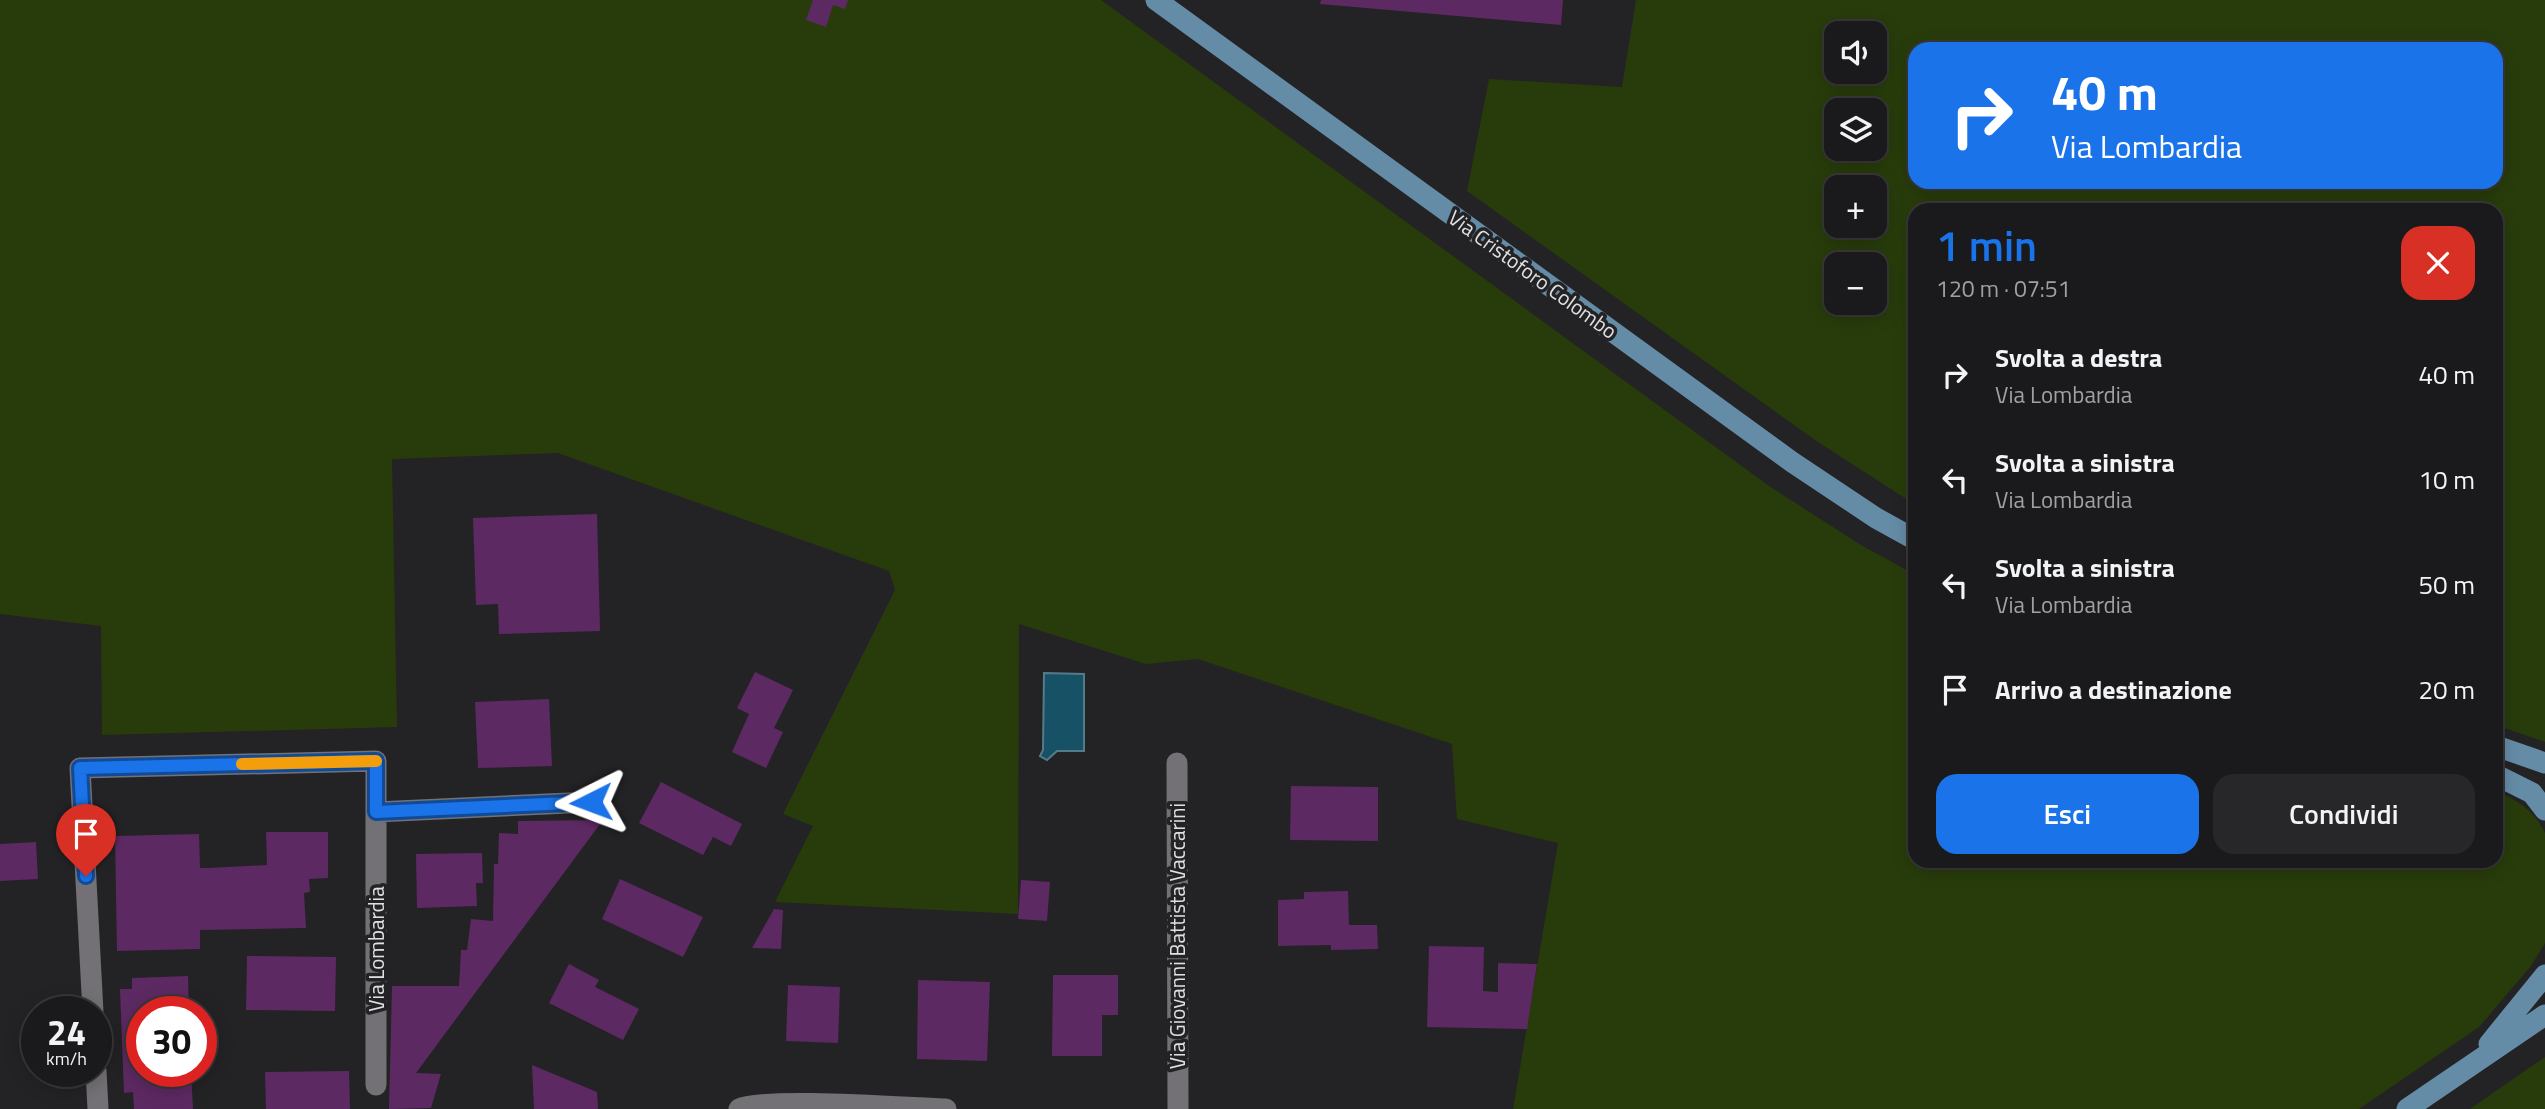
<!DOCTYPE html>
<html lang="it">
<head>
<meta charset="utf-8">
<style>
  body { margin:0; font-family:"Titillium Web",sans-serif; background:#272729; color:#f1f3f6; height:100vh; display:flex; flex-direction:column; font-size:26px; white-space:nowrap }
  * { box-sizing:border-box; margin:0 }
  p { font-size:23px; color:#9fa1a3 }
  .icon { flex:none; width:38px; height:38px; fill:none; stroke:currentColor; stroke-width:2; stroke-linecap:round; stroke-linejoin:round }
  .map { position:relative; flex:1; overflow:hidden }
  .panel { position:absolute; left:1908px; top:203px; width:595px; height:665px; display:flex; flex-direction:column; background:#1a1a1c; border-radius:21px; box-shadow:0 4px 18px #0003,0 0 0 2px #38383b }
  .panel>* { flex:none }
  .banner { position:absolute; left:1908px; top:42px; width:595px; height:147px; border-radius:21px; box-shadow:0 4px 18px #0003,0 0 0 2px #38383b; background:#1a73e8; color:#fff; overflow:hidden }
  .buttons { position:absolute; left:1824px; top:21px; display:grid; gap:14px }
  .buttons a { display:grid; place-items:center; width:63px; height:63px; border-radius:14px; background:#1a1a1c; box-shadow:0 4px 18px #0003,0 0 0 2px #38383b; font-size:35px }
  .speed { position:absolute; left:21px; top:996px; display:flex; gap:14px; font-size:35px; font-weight:700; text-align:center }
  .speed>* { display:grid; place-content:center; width:91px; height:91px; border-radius:50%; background:#1a1a1c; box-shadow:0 4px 18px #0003,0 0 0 2px #38383b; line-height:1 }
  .speed small { font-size:18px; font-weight:400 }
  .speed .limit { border:10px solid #d22; background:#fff; color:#111 }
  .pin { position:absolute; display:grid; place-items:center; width:60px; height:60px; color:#fff; margin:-72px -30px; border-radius:50% 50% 50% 0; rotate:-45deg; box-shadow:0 0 7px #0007 }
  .pin .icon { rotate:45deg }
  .me { position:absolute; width:77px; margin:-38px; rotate:267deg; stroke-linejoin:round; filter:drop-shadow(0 0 5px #0008) }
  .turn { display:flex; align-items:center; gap:24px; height:147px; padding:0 28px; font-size:32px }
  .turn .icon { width:91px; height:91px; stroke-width:2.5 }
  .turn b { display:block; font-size:49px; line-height:60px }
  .round { display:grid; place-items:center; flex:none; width:74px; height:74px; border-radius:21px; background:#272729 }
  .headline { display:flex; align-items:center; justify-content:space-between; height:119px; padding:0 28px }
  h1 { font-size:42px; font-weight:600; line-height:52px; color:#1a73e8 }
  .primary-button { display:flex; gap:14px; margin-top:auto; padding:14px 28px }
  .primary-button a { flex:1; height:80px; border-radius:21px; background:#1a73e8; color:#fff; font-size:28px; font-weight:600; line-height:80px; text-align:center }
  .primary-button a+a { background:#272729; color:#f1f3f6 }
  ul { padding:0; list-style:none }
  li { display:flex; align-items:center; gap:21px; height:105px; padding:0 28px }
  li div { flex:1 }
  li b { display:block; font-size:26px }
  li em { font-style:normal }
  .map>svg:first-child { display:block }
  .green { fill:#283c0b; fill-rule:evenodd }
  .water { fill:#175165; stroke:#537c8a; stroke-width:2 }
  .building { fill:#5d2962 }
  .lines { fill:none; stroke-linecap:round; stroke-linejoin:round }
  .minor { stroke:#737175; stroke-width:21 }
  .major { stroke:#658ca6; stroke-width:21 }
  .route-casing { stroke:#114b97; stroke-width:18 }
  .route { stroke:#1a73e8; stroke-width:12 }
  .slow { stroke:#f59e0b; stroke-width:12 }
  .labels { text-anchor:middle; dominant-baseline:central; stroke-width:7; stroke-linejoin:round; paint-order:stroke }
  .street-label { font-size:21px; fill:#e0e0e2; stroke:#232225 }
</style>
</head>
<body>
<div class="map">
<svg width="2545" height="1109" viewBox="0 0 2545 1109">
  <rect width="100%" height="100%" fill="#232225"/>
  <path class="green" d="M0,0H1101L1772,488L1861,545L1914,574V861H2496V791C2517,800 2535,811 2545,833V943L2531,966L2479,1027L2359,1109H1513L1558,843L1457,819L1452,744L1198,659L1146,664L1019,624L1018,914L775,902L813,826L783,814L895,590L889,571L558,453L392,459L397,727L102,735L101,626L0,614Z
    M1636,0H2545V742L2496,725V210H1914V504L1815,440L1467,191L1489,79L1622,87ZM1836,33H1874V72H1836ZM1914,49H2496V182H1914ZM1836,110H1874V149H1836ZM1836,187H1874V226H1836ZM1836,264H1874V303H1836Z
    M2545,1057V1109H2470Z"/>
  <path class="water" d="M1044,673L1084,674V751H1057L1047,760L1040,756L1043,750Z"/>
  <path class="building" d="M813,0H848L845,9L833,5L826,27L806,20Z
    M1321,0H1563L1561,25L1320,4Z
    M597,514L600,631L499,634L498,604L476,605L473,518Z
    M755,672L793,690L774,728L783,732L766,768L732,752L749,714L737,708Z
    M549,699L552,766L478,768L475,702Z
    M661,782L742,824L731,846L713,837L703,855L639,823Z
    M1291,786L1378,787V841L1290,840Z
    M603,820L416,1073L441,1074L431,1108L389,1109L392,986H459L461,950H467L471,919L493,921L494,864H498L499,833L518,834V821Z
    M266,832H328V878L309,879L310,892L304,893L306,928L200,930V949L117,951L115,836L199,834L200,868H208L267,865Z
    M36,842L38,879L0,881V844Z
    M482,853L483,883H476L477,906L417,908L416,854Z
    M620,879L703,917L683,957L602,919Z
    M1021,880L1050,882L1047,921L1018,919Z
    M1348,891L1349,925H1377L1378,949L1331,950V945L1278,946V900L1304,899V892Z
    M774,909L783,910L781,949L752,948Z
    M1429,946L1484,947L1483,991L1498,992V963L1537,964L1527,1029L1427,1027Z
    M247,956L336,957L335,1011L246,1010Z
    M569,964L599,980L595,987L639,1009L623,1040L549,1003Z
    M1053,975H1118V1015H1102V1056H1052Z
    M188,976L189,1012H142V1071H191L193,1109H134L133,1092L124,1093L120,989H132V978Z
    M918,980L990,982L987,1061L917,1059Z
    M788,985L840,987L838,1043L786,1041Z
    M532,1065L597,1092L598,1109H534Z
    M349,1071L350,1109H266L265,1072Z"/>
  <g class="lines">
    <path class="minor" d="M1177,763L1178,1109
      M376,812L591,802
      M93,1012L80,768L376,761V1085
      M96,1071L98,1109
      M739,1109C762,1097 911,1108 946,1109"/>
    <path class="major" d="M1156,0L1792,462L1876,518L1914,539
      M2496,746L2545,763
      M2496,775L2532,793L2545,810
      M2489,1044L2545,975
      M2407,1109L2545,1015"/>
  </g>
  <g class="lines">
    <defs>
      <path id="route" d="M86,876L80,768L376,761V812L591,802"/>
    </defs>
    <use href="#route" class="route-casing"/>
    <use href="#route" class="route"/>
    <path class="slow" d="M242,764L376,761"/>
  </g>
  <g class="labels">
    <g class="street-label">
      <text transform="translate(1533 274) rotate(36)">Via Cristoforo Colombo</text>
      <text transform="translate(1177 936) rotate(-90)">Via Giovanni Battista Vaccarini</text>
      <text transform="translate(376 949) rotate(-90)">Via Lombardia</text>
    </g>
  </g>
</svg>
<div class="buttons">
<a><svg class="icon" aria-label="sound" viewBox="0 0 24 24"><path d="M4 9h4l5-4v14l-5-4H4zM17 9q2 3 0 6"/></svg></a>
<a><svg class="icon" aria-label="layers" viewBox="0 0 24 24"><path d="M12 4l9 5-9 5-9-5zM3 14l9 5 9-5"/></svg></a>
<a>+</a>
<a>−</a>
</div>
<div class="speed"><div>24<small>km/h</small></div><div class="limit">30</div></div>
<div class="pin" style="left:86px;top:876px;background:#d93025"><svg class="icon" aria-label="arrive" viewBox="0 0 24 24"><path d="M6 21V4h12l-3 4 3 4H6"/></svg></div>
<svg class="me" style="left:591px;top:802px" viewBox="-20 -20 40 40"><path d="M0-17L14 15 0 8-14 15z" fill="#1a73e8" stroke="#fff" stroke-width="4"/></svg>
<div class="banner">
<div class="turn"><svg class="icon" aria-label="right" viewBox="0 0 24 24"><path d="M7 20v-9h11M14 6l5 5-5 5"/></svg><div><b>40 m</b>Via Lombardia</div></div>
</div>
<section class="panel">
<div class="headline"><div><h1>1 min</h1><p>120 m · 07:51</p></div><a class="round" style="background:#d93025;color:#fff"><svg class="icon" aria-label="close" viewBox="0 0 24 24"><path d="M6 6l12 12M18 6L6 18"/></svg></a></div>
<ul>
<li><svg class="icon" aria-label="right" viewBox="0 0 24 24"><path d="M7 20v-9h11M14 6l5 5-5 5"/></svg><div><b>Svolta a destra</b><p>Via Lombardia</p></div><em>40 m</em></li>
<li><svg class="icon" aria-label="left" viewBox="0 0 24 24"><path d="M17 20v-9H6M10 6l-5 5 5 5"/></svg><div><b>Svolta a sinistra</b><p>Via Lombardia</p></div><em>10 m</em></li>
<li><svg class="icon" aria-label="left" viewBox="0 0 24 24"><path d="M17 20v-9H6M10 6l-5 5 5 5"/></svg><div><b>Svolta a sinistra</b><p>Via Lombardia</p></div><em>50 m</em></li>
<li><svg class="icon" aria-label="arrive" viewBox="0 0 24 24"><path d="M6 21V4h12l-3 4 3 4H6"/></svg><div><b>Arrivo a destinazione</b></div><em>20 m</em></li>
</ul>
<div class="primary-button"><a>Esci</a><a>Condividi</a></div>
</section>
</div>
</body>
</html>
